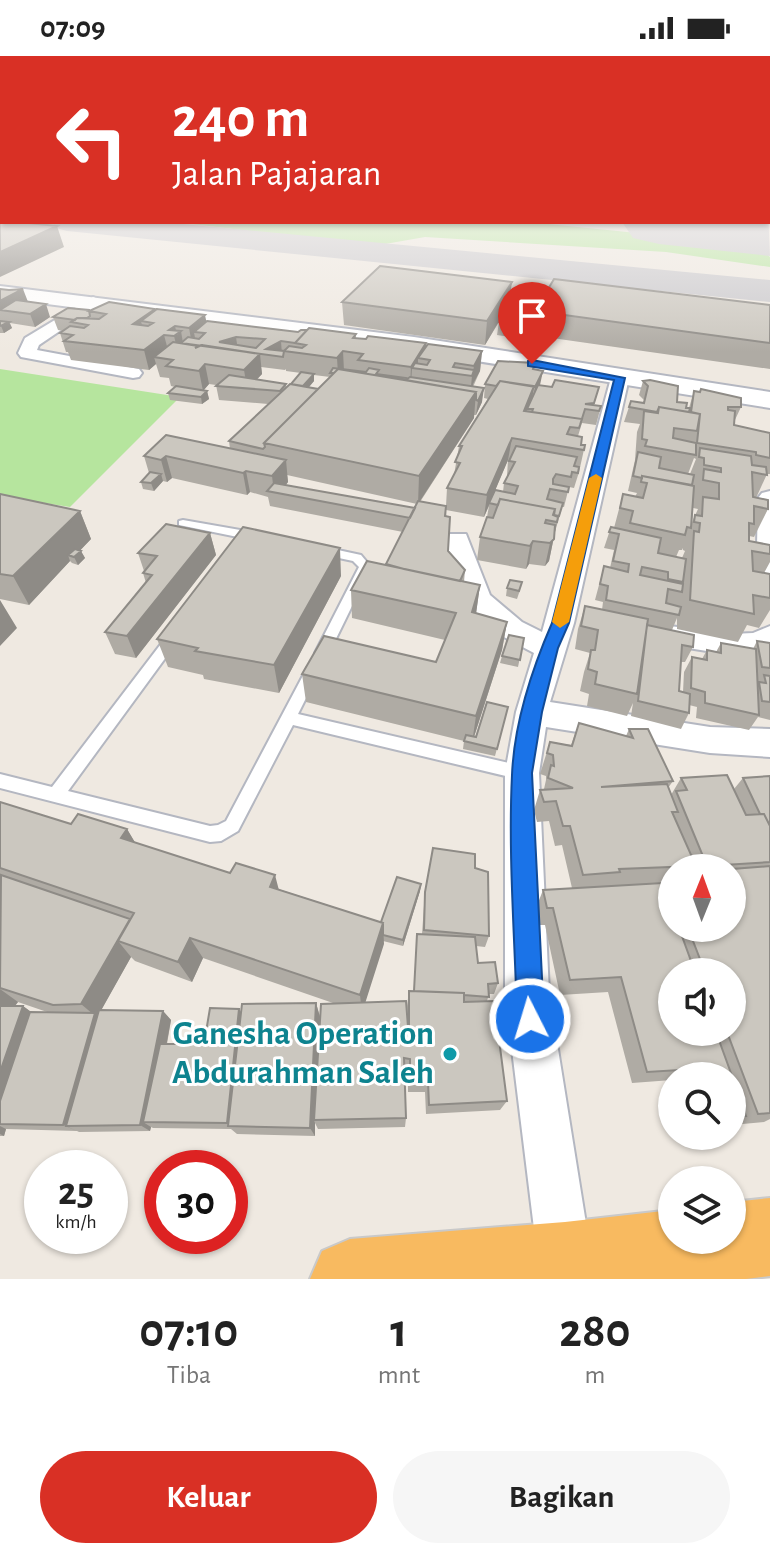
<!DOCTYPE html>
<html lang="id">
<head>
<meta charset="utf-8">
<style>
  body { margin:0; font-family:"Alegreya Sans",sans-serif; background:#f6f6f6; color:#222; height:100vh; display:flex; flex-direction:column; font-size:30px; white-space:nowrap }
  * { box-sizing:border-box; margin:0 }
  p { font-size:26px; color:#767676 }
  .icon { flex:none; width:44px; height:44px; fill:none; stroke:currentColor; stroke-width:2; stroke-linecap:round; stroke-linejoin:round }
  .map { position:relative; height:1223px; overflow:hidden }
  .drawer { display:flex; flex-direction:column; background:#fff; flex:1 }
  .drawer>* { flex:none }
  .guide { position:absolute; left:0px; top:0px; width:770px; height:168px; box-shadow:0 2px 6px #0004; background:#d93025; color:#fff; overflow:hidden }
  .needle { width:52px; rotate:1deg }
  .fabs { position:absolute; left:658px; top:798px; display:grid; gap:16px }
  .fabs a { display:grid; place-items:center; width:88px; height:88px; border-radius:50%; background:#fff; box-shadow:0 2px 6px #0004; font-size:40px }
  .speed { position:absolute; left:24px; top:1094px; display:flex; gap:16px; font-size:40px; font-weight:700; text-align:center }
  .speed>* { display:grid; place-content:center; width:104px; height:104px; border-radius:50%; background:#fff; box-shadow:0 2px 6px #0004; line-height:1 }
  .speed small { font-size:20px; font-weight:400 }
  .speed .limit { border:12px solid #d22; background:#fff; color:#111 }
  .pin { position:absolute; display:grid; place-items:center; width:68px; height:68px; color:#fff; margin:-82px -34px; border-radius:50% 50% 50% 0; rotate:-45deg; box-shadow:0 0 8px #0007 }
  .pin .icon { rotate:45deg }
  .me { position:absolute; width:88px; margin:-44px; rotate:355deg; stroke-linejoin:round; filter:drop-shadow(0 0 6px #0008) }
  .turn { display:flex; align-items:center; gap:28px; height:168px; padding:0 40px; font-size:36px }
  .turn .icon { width:104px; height:104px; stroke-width:2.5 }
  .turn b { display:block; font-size:56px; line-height:68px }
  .eta { display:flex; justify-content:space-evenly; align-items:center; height:136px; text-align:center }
  .eta b { font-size:48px; font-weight:700; line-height:56px }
  .primary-button { display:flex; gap:16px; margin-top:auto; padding:16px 40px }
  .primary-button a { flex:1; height:92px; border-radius:48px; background:#d93025; color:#fff; font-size:32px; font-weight:700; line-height:92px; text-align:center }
  .primary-button a+a { background:#f6f6f6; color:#222 }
  .status { display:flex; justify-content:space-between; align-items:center; height:56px; padding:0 40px; background:#fff; direction:ltr }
  .status svg { height:22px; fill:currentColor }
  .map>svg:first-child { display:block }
  .green { fill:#b6e59e }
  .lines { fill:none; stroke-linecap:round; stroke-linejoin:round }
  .taxiway { fill:#c9c8cc; fill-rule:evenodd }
  .runway { fill:#c9c8cc; fill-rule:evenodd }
  .service-casing { stroke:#b4b7c1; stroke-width:4 }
  .minor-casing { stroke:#b4b7c1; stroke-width:4 }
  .secondary-casing { stroke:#b4b7c1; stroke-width:4 }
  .trunk-casing { stroke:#c9c9c9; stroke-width:4 }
  .service { fill:#fff; fill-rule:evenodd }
  .minor { fill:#fff; fill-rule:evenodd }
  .secondary { fill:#fff; fill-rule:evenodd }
  .trunk { fill:#f8ba60; fill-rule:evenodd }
  .wall { fill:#afaba4; fill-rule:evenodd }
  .shaded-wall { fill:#8e8b86 }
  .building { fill:#cbc7bf; stroke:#8e8b86; stroke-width:2; fill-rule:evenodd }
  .route { fill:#1a73e8; stroke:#114b97; stroke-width:2 }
  .slow { fill:#f59e0b }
  .culture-dot { fill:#0f9aa8; stroke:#fff; stroke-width:3 }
  .labels { text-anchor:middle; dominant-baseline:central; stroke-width:6; stroke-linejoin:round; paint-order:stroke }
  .near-culture-label { font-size:34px; font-weight:bold; fill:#0d838f; stroke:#fff; text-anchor:end }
</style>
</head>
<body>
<div class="status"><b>07:09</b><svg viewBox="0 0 49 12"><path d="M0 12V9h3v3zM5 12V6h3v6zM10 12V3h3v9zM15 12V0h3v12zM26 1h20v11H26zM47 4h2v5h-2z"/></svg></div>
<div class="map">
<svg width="770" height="1223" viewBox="0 0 770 1223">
  <rect width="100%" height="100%" fill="#efe9e1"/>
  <path class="green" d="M176,166H528L756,189L770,201V211L666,196L425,181L385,188L325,184Z
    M0,313L180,341L70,451L0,440Z"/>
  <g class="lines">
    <path class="taxiway" d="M0,150L2,166H12L0,168Z
      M52,166H162L770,224V246L67,175L56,172Z"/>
    <path class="runway" d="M768,154L770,200L659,188L633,182L622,166H768Z"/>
    <defs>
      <path id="service" d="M768,131H770V133H768Z
        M183,464L257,477L263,481L257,485L179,469V465Z
        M324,491L361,499L371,511L329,597L322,602L315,597L359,511L353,505L320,498V492Z
        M172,578L177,580L179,583L177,586L68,735L210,770L218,769L226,765L307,612L312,611L319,616L298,658L522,710L528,712L530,717L528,722L522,724L293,669L238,775L221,785L210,786L0,732V718L52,731L167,580Z"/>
      <path id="minor" d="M93,241L98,243V249L39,289L37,294L139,313L142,317L139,321L133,322L21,301L18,297L25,282Z
        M620,317L629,322L574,567L550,646L710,671L770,673V701L710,697L546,671L539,717L549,937L592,1205L585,1223H545L538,1205L505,937V717L516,656L534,597L502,580L468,551L445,483L448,478H466L490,539L522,566L542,576L611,322Z
        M770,435V547L760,544L756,538L758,442L762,437Z
        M654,568L732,578L753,577L770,570V593L732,599L644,585L640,578L644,571Z"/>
      <path id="secondary" d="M0,230L414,281L770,336V352L414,295L0,242Z"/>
      <path id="trunk" d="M770,1142V1220L746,1223H310L322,1195L350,1183L565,1166L672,1154V1184H732V1146Z"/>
    </defs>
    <use href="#service" class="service-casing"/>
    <use href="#minor" class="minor-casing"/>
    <use href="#secondary" class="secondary-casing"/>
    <use href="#trunk" class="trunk-casing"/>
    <use href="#service" class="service"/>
    <use href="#minor" class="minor"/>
    <use href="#secondary" class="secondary"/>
    <use href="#trunk" class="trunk"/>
  </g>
  <path class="wall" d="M0,233L28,246L50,261L35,271L10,267L12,272L4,277H0Z
    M541,244L770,249V313L531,279L533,266L522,283L497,279L499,266L485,289L344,269L342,246L509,248L499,265Z
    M155,253V255L206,266L298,276L356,278V282L426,287V291L482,295L480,315L473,331L482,346L476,359H474V362L420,446L446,450L447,432L454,419L459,390L488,343L484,342L485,328L534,313L540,329L552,331H599L594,349L601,350L596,369L582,367L578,380L581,389H585L579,416L574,432L569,431L564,451H562L555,476L549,505L545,510L529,508L526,513L477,504L480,481L487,461L489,450L484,461L446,454L448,495L465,514L464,526L480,529L476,557L507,566L502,594L474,681H476L508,651L495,700L463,693L464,685L306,646L302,618L436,606L445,584L352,562L351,534L386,509L403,476L270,450L268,441L250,436L247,439L172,422L167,426L163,425L154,435L143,433L141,426L149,417L144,400L230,393L229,385L268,348L219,344L216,329L209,328L203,335H207L209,343L202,348L170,344L168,337L175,331L171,330L169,322L160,321L156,308L149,314L71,304L68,296H66L60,277L63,275L58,274L53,261L89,254ZM261,311L285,314L286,313V315L301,317L286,332V328L257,323L262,318ZM314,319L330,321L318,333L309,331L314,325ZM508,404L507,420H508L504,427L503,436L495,434ZM287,419L417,448L415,452L286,429L288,426Z
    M643,325L686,352H689L694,335L741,351L734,366V369L770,377V418H767L756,442L768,453L754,481L749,480V485L770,489V506L764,517L770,518V554L759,572L747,569L738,586L677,573V562L672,574L693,591L685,606H681L679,635L683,636L684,616L692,601L702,603L707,594L716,596L721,587L753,593L757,585L770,587V664L758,661L749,674L696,662L697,651L689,649V657L681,673L631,660L633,647L627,660L587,650L589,638L580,635L584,616L590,597L575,593L578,573L585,550L602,554L603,546L595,544L604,510L610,512L614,494L604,492L611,471L614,472L623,438L635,441L637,437L628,435L635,404L637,376L640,368L624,366L631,345L643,347L644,344L639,339ZM694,402L696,403L690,418H688ZM693,452L698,453L692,466ZM683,492V494L685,495L682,502L676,501L679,494H682Z
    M0,438L80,455L91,483L80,494L85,502L78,509L72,507L70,505L29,549L0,543Z
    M210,477L216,499L136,602L115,598L105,576L146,527L143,517L144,515L138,497Z
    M341,520L279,637L204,623L203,619L168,611L157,583Z
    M507,532L520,534L517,543L506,540Z
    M524,582L518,611L500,607L502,600Z
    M579,667L626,680L629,673L673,725L668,732L671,739L681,722L734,733L743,722L770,720V1063L764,1066L732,1069V1020H672V1024L632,1027L608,936L560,939L545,869H539L536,852L543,834L572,832L562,789L555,790L549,765L537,766L534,754L540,734L544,733L546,724V720L540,718L550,686L571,689ZM672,812H732V872H672ZM672,916H732V976H672Z
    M0,746L71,768L127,773L135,787L381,866L421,828L420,835L403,890L383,885L365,946L407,950L409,935H414L417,878H422L425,836L475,812L489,880L485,891L476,890L478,907L498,927L494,938H489L487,945L507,1045L500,1054L426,1058L425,1036H408V1014H404L406,1062L405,1071L318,1073L315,1067V1080L237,1078L231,1073L153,1072L151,1071L150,1075L79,1076L77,1075L6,1073L4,1080H0ZM131,901L135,905L192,926L203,902L333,947L320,961L316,947L241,956L239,953L204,988H167L171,964L163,955L101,954ZM18,946L50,957L31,956L23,950H15Z"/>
  <path class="shaded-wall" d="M57,170L64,191L0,221V196Z
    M512,226L509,248L485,289L487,265Z
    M23,233L30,251L0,254V245Z
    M541,244L535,255L533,266L522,283L524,270Z
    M46,248L50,261L35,271L30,258Z
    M155,253L159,272L153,267L141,265L145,282L133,268Z
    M205,259L209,278L194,276L196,288H192L189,272Z
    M9,266L12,272L4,277L1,270Z
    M175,270L177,279L181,275L183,287L179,300L174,280L169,274Z
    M164,279L169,298L154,301L156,308L149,314L144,294Z
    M236,281L238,295L219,286Z
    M281,285L282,299L266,293Z
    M426,287L425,303L418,302V312H412L411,329L410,331L411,311Z
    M343,295L344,315L338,318L337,302Z
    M482,295L480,315L473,328L472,335L470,340L472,320L474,310Z
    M260,298L262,318L248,333L247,332L244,314Z
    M205,308L209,328L203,335L199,315Z
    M543,315L540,329L533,345L535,331Z
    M314,318V325L303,338V331Z
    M534,330L531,351L527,353L525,364L524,355Z
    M484,332L482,346L476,359L478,345Z
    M207,335L209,343L202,348L201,341Z
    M476,336L474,362L418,448L419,420Z
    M512,382L508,404L484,461L487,439Z
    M166,400L172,422L167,426L161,404Z
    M286,404L288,426L279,437L274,436L272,420Z
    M246,415L250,436L247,439L243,417Z
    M161,418L163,425L154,435L151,427Z
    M80,455L91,483L74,501L68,499L70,505L29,549L13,520Z
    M558,461L549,505L545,510L550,487L552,485Z
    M210,477L216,499L136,602L127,580Z
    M533,485L529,508L526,513L530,490Z
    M340,492L341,520L279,637L274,609Z
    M81,495L85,502L78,509L74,501Z
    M480,529L476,558L472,556Z
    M0,544L17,572L0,590Z
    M507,566L502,594L472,687L476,660Z
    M127,773L142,798L121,782Z
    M275,819L281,842L270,831Z
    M421,828L420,835L403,890V884Z
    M383,867L384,888L362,957L360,939Z
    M190,882L203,902L192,926L178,906Z
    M118,885L131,901L98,960L66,1070L77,1075L63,1069L94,959L81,948Z
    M0,933L18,946L10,956L0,950Z
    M316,947L320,961L314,1064L315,1067V1080L310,1072Z
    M23,950L42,964L0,1068V1016Z
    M239,953L244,962L231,1070L227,1067Z
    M163,955L171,964L152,1066H143L151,1071L150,1075L140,1069Z
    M0,1070L6,1073L4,1080L0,1078Z"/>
  <path class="building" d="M0,164H2V166H19L57,170L0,196Z
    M380,210L512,226L487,265L342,246Z
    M554,223L770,249V287L535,255Z
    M0,233L9,234L23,233L0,245Z
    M517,241L541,244L524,270L499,266Z
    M16,244L46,248L30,258L0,254Z
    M109,246L155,253L133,268L148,270L153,267L141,265L157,253L205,259L189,272L175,270L169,274L181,275L174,280L164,279L144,294L64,285L73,279L60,277L70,270L84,272L88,269L71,266L77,262L99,263L106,258L89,255Z
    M68,252L89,254L90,260L87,262H77L75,264L53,261Z
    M0,265L9,266L0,270Z
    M207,265L298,276L301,274H307L295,287L281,285L266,293L284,295L283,301L181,287L188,281L199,283L205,277L194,276ZM236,281L265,283L256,292L219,286Z
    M309,272L356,278L353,282L366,283L368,280L426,287L411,311L358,304L363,298L343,295L337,302L284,295L289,290L302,292L306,289L295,287Z
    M173,286L198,290L195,292L202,289L260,298L244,314L205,308L199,315L166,310L173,304L154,301Z
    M428,288L482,295L474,310L455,307L453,311L474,314L472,320L412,312L415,307L427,309L430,304L418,302Z
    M498,305L535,307L533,313L543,315L535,331L500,325L496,330L485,328Z
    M333,312L366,316L369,312L379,314L376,318L406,322L405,324L338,313L334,317H330Z
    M338,313L476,336L419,420L264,387Z
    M301,316L314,318L303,330L291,328Z
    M229,319L286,328L280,335L216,330Z
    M410,321L484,332L478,345L476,344V336L406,324Z
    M555,324L599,331L594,347L585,348L601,350L599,355L585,353L580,369L582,363L532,356L533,353H527L538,329L552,331Z
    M650,324L678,330L677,346L687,347L686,352H690L689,356L659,351L657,356L629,351L631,345L644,347L648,330L643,325Z
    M500,325L534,330L524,355L582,363L579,372L570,371L567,378L582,381L581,389H585L584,394L512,382L487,439L447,432L460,407L455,406L462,390H459Z
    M290,328L318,333L264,387L265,391L263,393L229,385Z
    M176,330L207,335L201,341L168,337Z
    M701,333L741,342V351H728V354L735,355L734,369L770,377V402L756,399V396L697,387L700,358L691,356L694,335L700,336Z
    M659,351L700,358L697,375L674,372L673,382L696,387V399L645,390L647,384L642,383L644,355L658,357Z
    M166,379L286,404L272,420L246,415L243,417L166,400L161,404L144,400Z
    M516,390L577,401L574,410L579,411L578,417L572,416L571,421L556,418L553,423V428L569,431L568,436L550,433L547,443L563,447L559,460L554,459L555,453L500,443L498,449L489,447L495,434L515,438L518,430L504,427L515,406L509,405Z
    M700,392L751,400L752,409L766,411L767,419L752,416L753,441L768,444V453L754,450V468L749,467V485L770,489V498L752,495L753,515L770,518V542L753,539L754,558L690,544L694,475L699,476L700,467L694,466L695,459L702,460L703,441L719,443V427L703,424L704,413L721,416V412L704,409V402L699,401Z
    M638,396L661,401L659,412L694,419L692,429L642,420V422L633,420Z
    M150,416L161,418L151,427L141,426Z
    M642,420L694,430L691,472L687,471L685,479L630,467L633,455L620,452L623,438L643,442L647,427L641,426Z
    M274,427L415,452L410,462L267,435Z
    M0,438L80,455L13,520L0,518Z
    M500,443L555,453L553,459L558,461L557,466L546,464L545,467L555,469L554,483L550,487L533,485L530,490L480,481L487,461L493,462Z
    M418,445L446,450L445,460L450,461L448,495L465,514L460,525L404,513L386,508Z
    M166,468L210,477L127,580L105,576L152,519L143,517L157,500L138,497Z
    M243,471L340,492L274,609L195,595L198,592L157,583Z
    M611,471L661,482L658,497L686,503L683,526L668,523V516L642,511L640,519L683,528L682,536L668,533L666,547L681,551L679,559L606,544L608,530L600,528L604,510L628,516L629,508L613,505L619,478L609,476Z
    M75,493L81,495L74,501L68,499Z
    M367,505L480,529L472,556L507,566L476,660L302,618L324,580L436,606L456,557L351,534Z
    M510,524L522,526L519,535L507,532Z
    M585,550L648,563L637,638L595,628L597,616L588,613L591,594H595L598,574L581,570Z
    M647,569L694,579L693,591L682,589L679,635L690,638L689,657L638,645Z
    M509,579L524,582L520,604L502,600Z
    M757,585L770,587V612L762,611Z
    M721,587L756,593L759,659L705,647V636L691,632L692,601L707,604V594L721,597Z
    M764,619L770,620V646L762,645L759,626L766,627Z
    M487,646L508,651L497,693L464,685L466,679L476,681Z
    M579,667L633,682L629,673H648L673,725L601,731L667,728L678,756H672L696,810L619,813L620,816L583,819L570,770H563L556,745L544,746L540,734L573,732L548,722L551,709L554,710L553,699L547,697L550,686L572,690Z
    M727,719L746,759L764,758L770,770V806L707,810L676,735L687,734L681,722Z
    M770,720V770L764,758H760L743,722Z
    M0,746L71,768L78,758L127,773L121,782L230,817L236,807L275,819L270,831L383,867L360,939L190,882L178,906L118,885L134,857L0,812Z
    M433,792L475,798V812L488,816L489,880L424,874L425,836Z
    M770,810V1057L758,1058L727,976H732V916H705L688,872H732V813Z
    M1,819L130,863L81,948L53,949L0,932Z
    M397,821L421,828L403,884L383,879V867L381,866Z
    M663,827L672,852V872H679L695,916H672V976H716L732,1020H699L696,1013L647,1016L621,921L570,924L553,852H547L543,834Z
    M417,878L475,881L478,907L495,906L498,927L488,928L489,941L464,939V937L414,935Z
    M409,935L464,937V946L494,945L507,1045L429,1049L428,1026L410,1025V1003L404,1002L406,1062L314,1064L321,948L406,945L409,984Z
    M316,947L310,1072L228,1070L242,948Z
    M0,950H23L0,1016Z
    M210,952L239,953L227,1067L143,1066L160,988H204Z
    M99,954L163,955L140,1069L66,1070Z
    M30,956L95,957L63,1069L0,1068V1045Z
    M732,1021L746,1060L732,1061Z"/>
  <linearGradient id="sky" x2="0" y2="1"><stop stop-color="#7abfeb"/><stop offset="0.42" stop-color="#f8f5f2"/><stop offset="1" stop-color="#f8f5f2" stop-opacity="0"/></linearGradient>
  <rect width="770" height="296" fill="url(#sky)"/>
  <path class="route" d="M532,304L625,322L569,567L558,592L542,656L532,717L544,963L540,973L530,977L521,973L517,963C515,883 508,799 512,719C514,669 532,613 552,567L614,324L528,310V305Z"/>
  <path class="slow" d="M596,418L602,422L569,566L560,572L552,566L589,422Z"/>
  <circle class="culture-dot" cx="450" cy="998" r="8"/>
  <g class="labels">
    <g class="near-culture-label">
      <text x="434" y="978">Ganesha Operation<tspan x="434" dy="39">Abdurahman Saleh</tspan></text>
    </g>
  </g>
</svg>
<div class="fabs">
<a><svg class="needle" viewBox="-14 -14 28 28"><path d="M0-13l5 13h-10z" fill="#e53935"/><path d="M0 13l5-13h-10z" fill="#767676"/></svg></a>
<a><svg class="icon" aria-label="sound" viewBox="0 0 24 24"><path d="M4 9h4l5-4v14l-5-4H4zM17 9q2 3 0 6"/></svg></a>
<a><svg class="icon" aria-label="search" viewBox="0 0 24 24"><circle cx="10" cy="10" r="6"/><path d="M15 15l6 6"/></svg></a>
<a><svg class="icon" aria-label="layers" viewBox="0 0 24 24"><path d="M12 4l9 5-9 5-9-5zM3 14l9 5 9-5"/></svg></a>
</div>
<div class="speed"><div>25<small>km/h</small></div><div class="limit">30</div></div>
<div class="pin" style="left:532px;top:308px;background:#d93025"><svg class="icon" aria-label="arrive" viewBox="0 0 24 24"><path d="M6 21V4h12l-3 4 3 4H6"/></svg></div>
<svg class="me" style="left:530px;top:963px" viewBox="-20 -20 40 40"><circle r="17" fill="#1a73e8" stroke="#fff" stroke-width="3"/><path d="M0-11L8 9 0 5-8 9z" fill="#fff"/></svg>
<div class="guide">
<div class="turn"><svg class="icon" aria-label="left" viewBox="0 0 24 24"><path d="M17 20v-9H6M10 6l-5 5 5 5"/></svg><div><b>240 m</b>Jalan Pajajaran</div></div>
</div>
</div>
<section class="drawer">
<div class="eta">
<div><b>07:10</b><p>Tiba</p></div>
<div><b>1</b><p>mnt</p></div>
<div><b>280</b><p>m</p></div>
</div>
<div class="primary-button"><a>Keluar</a><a>Bagikan</a></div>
</section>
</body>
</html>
